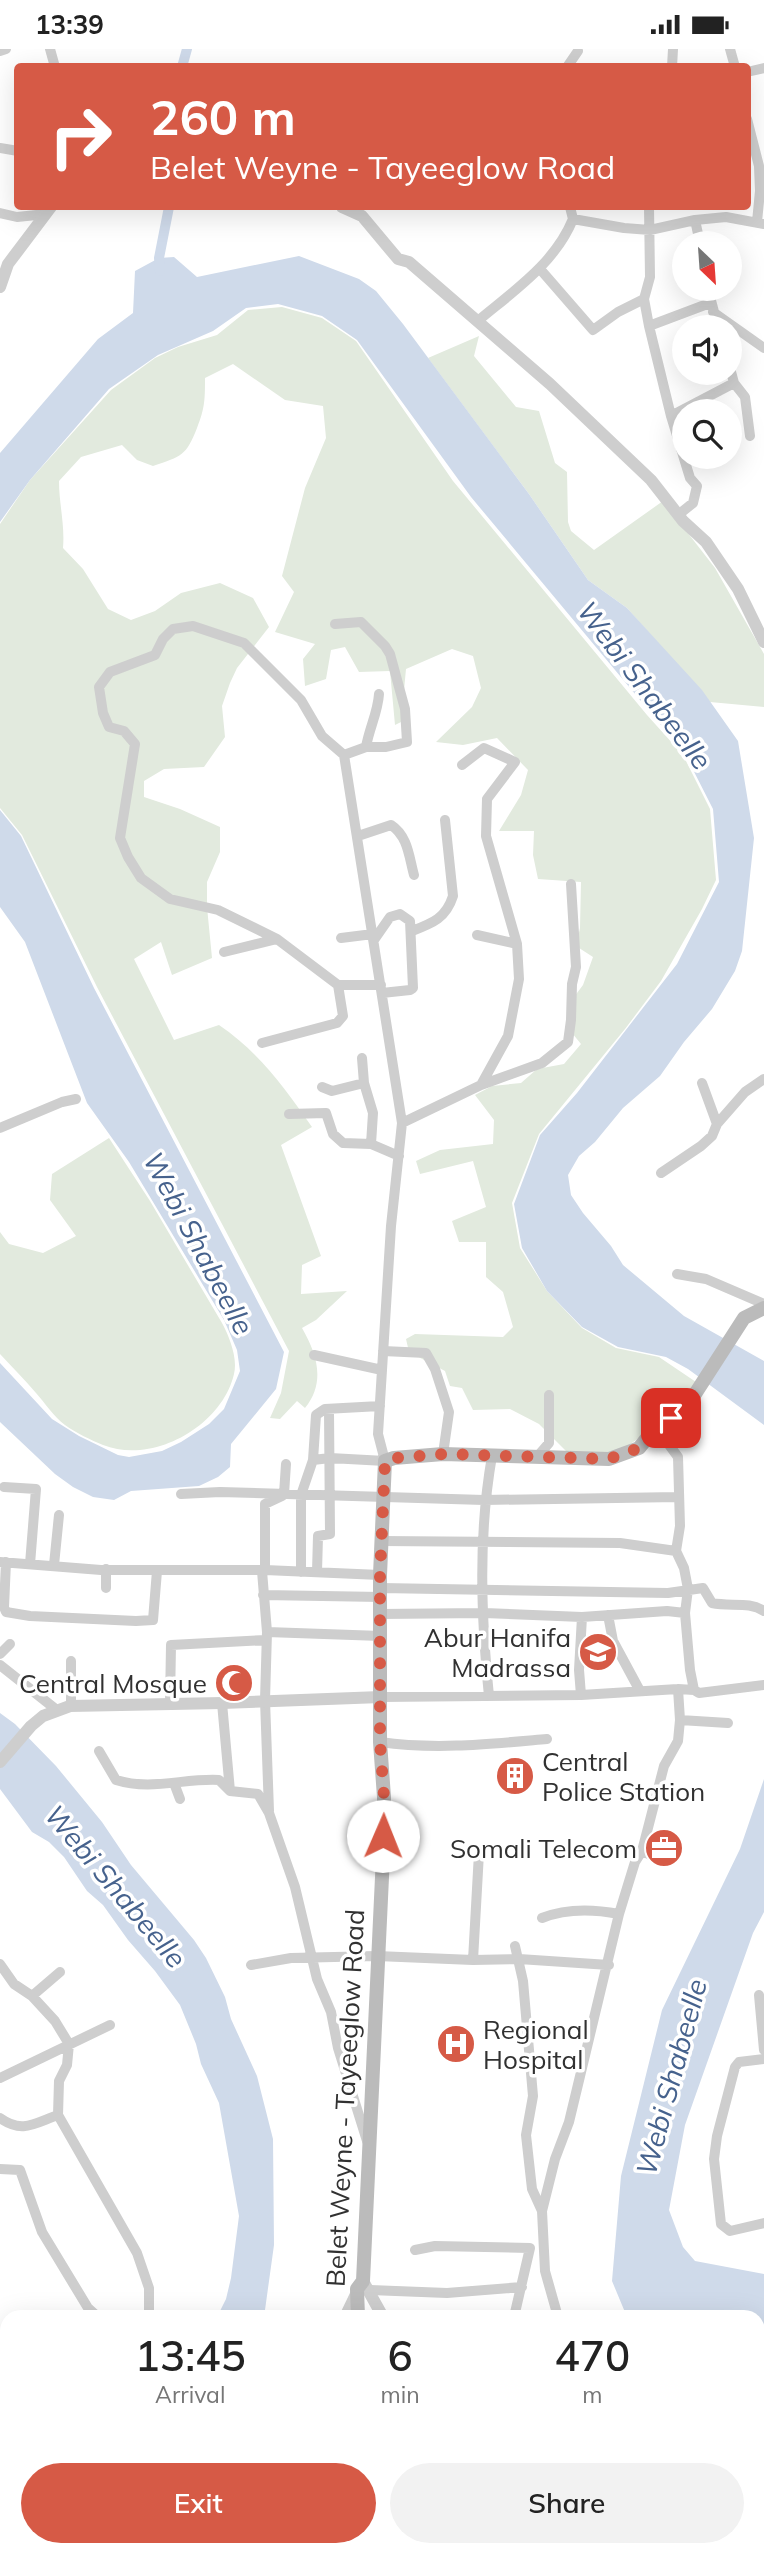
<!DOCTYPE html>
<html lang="en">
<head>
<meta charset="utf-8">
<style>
  body { margin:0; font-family:Mulish,sans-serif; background:#f2f2f2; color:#222; height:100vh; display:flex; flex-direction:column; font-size:26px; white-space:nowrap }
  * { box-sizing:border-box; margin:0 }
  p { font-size:23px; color:#767676 }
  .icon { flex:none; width:38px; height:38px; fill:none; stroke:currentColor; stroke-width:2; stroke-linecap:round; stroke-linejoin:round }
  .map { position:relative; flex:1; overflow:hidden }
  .drawer { position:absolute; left:0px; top:2261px; width:765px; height:247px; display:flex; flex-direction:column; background:#fff; border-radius:21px 21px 0 0; box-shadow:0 7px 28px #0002 }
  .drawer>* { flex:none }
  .top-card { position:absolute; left:14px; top:14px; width:737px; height:147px; border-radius:7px; box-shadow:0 7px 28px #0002; background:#d65a46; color:#fff; overflow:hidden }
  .needle { width:46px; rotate:155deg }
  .buttons { position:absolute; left:672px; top:182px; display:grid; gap:14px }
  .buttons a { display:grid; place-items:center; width:70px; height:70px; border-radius:50%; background:#fff; box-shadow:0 7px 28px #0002; font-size:35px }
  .pin { position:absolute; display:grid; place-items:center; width:60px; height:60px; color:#fff; margin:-30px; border-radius:14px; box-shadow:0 4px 10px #0006 }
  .me { position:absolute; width:77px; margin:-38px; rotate:1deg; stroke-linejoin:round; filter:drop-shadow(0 0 5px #0008) }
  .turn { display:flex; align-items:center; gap:24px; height:147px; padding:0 21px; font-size:32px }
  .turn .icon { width:91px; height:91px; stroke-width:2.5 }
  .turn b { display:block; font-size:49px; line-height:60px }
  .eta { display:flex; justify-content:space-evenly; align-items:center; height:119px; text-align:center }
  .eta b { font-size:42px; font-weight:600; line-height:49px }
  .cta { display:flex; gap:14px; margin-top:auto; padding:14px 21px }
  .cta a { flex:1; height:80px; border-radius:42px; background:#d65a46; color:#fff; font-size:28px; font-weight:600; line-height:80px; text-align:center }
  .cta a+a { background:#f2f2f2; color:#222 }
  .status { display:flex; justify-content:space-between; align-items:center; height:49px; padding:0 35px; background:#fff; direction:ltr }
  .status svg { height:19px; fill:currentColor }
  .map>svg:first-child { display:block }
  .green { fill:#e2eade }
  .water { fill:#cfdaea }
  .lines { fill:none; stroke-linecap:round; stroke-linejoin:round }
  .canal { stroke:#cfdaea; stroke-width:10 }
  .minor { stroke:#cecece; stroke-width:10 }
  .tertiary { stroke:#cecece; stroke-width:12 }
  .secondary { stroke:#bbb; stroke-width:14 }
  .route { stroke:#d65a46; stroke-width:12; stroke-dasharray:0 21.6 }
  .labels { text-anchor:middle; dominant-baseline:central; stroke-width:7; stroke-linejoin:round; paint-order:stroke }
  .poi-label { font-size:26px; fill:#313131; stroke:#fff; text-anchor:end }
  .street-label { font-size:26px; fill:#313131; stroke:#fff }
  .water-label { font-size:28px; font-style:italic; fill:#46628d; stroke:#fff }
</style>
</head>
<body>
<div class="status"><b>13:39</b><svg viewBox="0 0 49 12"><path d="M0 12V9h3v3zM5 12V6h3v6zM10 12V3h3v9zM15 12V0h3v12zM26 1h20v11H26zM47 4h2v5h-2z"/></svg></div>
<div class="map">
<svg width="764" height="2507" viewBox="0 0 764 2507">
  <rect width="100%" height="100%" fill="#fff"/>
  <path class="green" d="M282,258L322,269L356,292L453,432L647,666L683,706L710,760L716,831L702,860L661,932L625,980L539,1085L512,1154L520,1199L547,1242L582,1279L616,1299L659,1308L696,1333L683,1357L611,1409L572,1408L539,1375L510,1360L473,1361L462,1339L450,1337L445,1322L409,1303L406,1290L415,1285L503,1288L513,1278L503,1243L486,1228V1193H459L452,1172L486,1158L473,1112L420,1125L416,1112L440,1101L493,1095L494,1071L475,1046L492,1037L521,1034L537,1020L564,1015L581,995L572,984L574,948L583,936L593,908L576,897L580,879L581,833L538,830L533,806L534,782H499L521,746L528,721L497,689L463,696L436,693L472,658L481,639L473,607L452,600L406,620L401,673L395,676L390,622L359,623L345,598L331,601L326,630L305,637L303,610L315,595L275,583L294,543L282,527L305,439L326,389L323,357L285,351L233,315L205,329C205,350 205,359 197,379C186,407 182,407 153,417L137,411L122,396L81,408L59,432C59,455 65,476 63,499L83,520L108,560L131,571L155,562L181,544L220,534L253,549L269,578L237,619L230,634L222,657L225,688L204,718L164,720L144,732V748L180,760L220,778V803L207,833V858L212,909L172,926L161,893L134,910L174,991L219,976C260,1004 284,1038 312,1078L281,1096L321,1207L302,1216L301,1245L347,1242L316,1271L302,1279C317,1305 326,1333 305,1359L297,1352L280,1370L270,1369L281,1344L289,1302L97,938L22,786L0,759V475L30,431L111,341L155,309L178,298L217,286L248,261Z
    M479,287L474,307L516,358L539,362L555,414L567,423L568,473L571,482L594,501L663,452L715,519L764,605V658L710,653L627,559L588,531L529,445L428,309Z
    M109,1089L150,1152L222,1274C229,1287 238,1309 234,1325C222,1377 153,1416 103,1396C91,1391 76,1384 65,1376C54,1368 45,1354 36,1344C25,1331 12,1318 0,1305V1183L9,1195L43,1204L76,1187L50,1151L52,1125Z"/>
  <path class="water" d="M299,207L359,230L376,242L403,275L529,445L588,531L627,559L702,641L738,692L754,789L742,902L735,922L712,960L684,993L660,1027L623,1059L595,1093L579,1107L568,1126L571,1146L583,1164L611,1197L623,1216L684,1267L764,1312V1376L688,1320L666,1308L618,1298L582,1278L547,1242L522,1199L514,1155L540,1086L577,1044L677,915L719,833L713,760L685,705L471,448L357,291L322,267L278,255L246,259L213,282L158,306L109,340L30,431L0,473V404L98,290L133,264L135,222L159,209L174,208L197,228Z
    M0,761L21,787L94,939L284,1303L276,1340L231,1395L230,1418L218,1428L199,1437L131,1442L114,1451L93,1448L73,1438L55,1425L0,1373V1314L52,1370L79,1387L118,1406L129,1408L162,1402L181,1393L209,1375L224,1360L240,1322L237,1301L224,1271L129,1113L87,1054L25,893L0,858Z
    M0,1664L15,1675L56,1717L102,1773L131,1816L194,1891L206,1909L225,1948L231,1970L257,2027L273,2090L274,2196L265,2261L261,2268H217L226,2250L231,2229L239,2167L219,2054L201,2015L196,1995L180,1956L155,1922L128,1891L103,1856L87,1842L64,1808L49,1793L32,1783L0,1740Z
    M764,1730V1863L753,1884L685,2076L669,2161L683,2198L695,2212L764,2225V2329H758V2268H627L612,2232L621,2127L662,1961L740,1800Z
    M7,2346V2404L0,2405V2348Z"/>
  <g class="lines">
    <path class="canal" d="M182,18L187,0
      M160,222L159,209L169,158"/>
    <path class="minor" d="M50,0L55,18
      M730,0L735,18
      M0,2L6,0
      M567,18L578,2
      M672,18L673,0
      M747,23L764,19
      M747,70L759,117L760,142L757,173
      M0,99L18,102
      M570,158L573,170L624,179L650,181L695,171L726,168L764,175
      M649,158L650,228L644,250L649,277L671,367L690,429L697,437L693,454L678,466
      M0,164L17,168L46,165
      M695,171L700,194
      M540,220L593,281L618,263L644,250
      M708,240L718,278
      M713,263L764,299
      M479,271C515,241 555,214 573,170
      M649,277L710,254
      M730,319L734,334L745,348L750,387
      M671,367L734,334
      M335,575L361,573L385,597L390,605L405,660L407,693L386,698H366L344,706
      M366,698C369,680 378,663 379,645
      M462,716L484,699L515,713L487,750L486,787L517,895L519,930L508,987L481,1036
      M358,787L391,776C408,787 409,808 414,826
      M412,882C433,874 446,869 453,847L445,771
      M477,886L517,895
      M341,889L373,885
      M374,891L390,868L400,865L410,872L413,939L410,941L382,944
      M224,903L277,890
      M262,994L337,974L343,967L338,936
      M362,1009L364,1034L373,1064L371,1095
      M702,1034L717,1075
      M322,1038L332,1042L364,1034
      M289,1065L326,1064L333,1085L343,1094L371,1095L399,1107
      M402,1074L481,1036L542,1014L568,993L571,971L572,935L576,918L571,835
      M0,1079L62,1053L76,1050
      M661,1124L701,1097L712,1087L717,1075L745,1043L764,1030
      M677,1225L706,1230L764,1255
      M383,1302L426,1304L435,1320L449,1363L443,1405
      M314,1306L382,1321
      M656,1378L678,1408L680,1477L676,1502L684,1519L688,1540L685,1564L690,1621L694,1641
      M537,1408L549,1394V1346
      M313,1411L330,1409L385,1412L378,1385L391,1177L402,1074L344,706L322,687L301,651L244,594L193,577L173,580L163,590L155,606L110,623L99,638L103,664L109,678L124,682L135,695L120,789L128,808L141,829L170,850L218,861L277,890L338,936H381
      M4,1438L36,1440L30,1515
      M181,1445L220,1443L484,1451L678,1448
      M284,1445L286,1415
      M381,1492L620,1494L676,1502
      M0,1513L101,1521H265L380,1526
      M6,1513L4,1558L6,1563L30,1567L136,1572L153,1571L157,1522
      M54,1516L59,1466
      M265,1521V1455L282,1447
      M262,1522L267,1583L265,1651L269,1762
      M301,1523V1446L313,1411L316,1366L325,1360L380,1357
      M317,1523L318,1487L330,1485L329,1362
      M106,1539V1520
      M381,1539L668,1544L703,1539L712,1554C730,1558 749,1552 764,1562
      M263,1546L381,1548
      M380,1565L484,1564L582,1568L667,1562L685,1564
      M608,1566L613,1592L640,1642
      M267,1583L381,1587
      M0,1605L10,1595
      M71,1612V1657
      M0,1616L58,1662
      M581,1646L579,1621L582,1568
      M489,1647C481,1567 478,1487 492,1407
      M381,1648L581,1646L678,1640L694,1641L699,1644L764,1636
      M170,1654L171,1596L266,1591
      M222,1654L230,1742
      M680,1671L728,1674
      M380,1693C436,1701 490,1695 547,1690
      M99,1702L116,1731C151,1742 184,1729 219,1731L230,1742L258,1745L269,1764L295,1838L317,1930L331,1963L338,1999L367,2092
      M174,1734L180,1750
      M642,1802L661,1811
      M542,1869C567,1859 593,1860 619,1865
      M515,1897L523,1932L533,2047L526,2086L532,2140L542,2162
      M473,1911L479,1804
      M0,1915L14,1935L32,1947L55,1972L69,1995L67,2016L59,2032L58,2066L137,2204L149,2239V2268
      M251,1916L291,1909L377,1907L473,1911L519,1910L609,1916
      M759,1946L764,2001
      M32,1947L60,1923
      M764,2010L739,2013L735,2018L717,2087L714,2110L721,2175L730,2182L764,2174
      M0,2029L110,1976
      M0,2069C22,2085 35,2074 58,2066
      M0,2120L20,2121L42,2183L88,2259L98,2268
      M415,2201L435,2197L530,2199L514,2268
      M370,2241L447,2244L522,2238
      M344,2268L356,2243
      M558,2268L545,2222L542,2162L555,2110L569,2073L619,1865L635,1813L642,1802L664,1717L678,1692L680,1671L678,1640
      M758,2424L764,2429
      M0,2493L7,2490
      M79,2501L80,2507
      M685,2501L690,2507
      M156,2505L164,2501
      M219,2507L222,2501
      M277,2507L280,2501
      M457,2507V2501
      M608,2507V2501"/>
    <path class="tertiary" d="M342,158L362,167L398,210L409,213L550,335L651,431L683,472L706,493L738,540L764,593
      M0,238L8,215L51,158
      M0,1713L31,1677L43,1667L70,1657L222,1654L381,1648
      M363,2232L383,2268
      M497,2501L499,2507"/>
    <path class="secondary" d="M358,2268L357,2240L363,2232L383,1807L384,1748L380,1693V1526L385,1412L394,1409L443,1405L609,1410L639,1399L656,1378L686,1359L744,1269L764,1259
      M353,2507V2501"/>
  </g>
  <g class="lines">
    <path class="route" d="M383,1787L384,1748L380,1693V1526L385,1412L394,1409L443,1405L609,1410L639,1399L656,1378L671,1369"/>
  </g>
  <defs>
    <symbol id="school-disc" viewBox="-11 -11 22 22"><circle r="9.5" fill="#d65a46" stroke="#fff"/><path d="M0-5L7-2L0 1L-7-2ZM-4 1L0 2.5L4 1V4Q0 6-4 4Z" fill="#fff"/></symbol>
    <symbol id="mosque-disc" viewBox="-11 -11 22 22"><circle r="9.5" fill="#d65a46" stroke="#fff"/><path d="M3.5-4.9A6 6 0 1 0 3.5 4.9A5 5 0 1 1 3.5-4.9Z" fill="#fff"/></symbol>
    <symbol id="building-disc" viewBox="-11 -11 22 22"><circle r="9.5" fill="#d65a46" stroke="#fff"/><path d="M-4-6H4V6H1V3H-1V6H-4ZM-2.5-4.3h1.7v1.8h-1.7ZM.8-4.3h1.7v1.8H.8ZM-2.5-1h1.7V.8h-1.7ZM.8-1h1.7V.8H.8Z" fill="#fff"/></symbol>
    <symbol id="office-disc" viewBox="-11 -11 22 22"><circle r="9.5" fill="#d65a46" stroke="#fff"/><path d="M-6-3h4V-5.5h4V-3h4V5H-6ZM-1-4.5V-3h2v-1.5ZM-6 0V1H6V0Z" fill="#fff"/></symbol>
    <symbol id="hospital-disc" viewBox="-11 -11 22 22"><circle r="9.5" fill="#d65a46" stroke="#fff"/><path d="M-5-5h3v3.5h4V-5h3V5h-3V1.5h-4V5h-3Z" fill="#fff"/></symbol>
  </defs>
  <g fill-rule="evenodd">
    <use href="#school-disc" x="576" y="1581" width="44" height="44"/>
    <use href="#mosque-disc" x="212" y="1612" width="44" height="44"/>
    <use href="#building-disc" x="493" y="1705" width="44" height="44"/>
    <use href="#office-disc" x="642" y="1777" width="44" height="44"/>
    <use href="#hospital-disc" x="434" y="1973" width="44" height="44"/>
  </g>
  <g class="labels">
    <g class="poi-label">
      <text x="571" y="1588">Abur Hanifa<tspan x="571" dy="30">Madrassa</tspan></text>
      <text x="207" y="1634">Central Mosque</text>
      <text x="542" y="1712" text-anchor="start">Central<tspan x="542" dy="30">Police Station</tspan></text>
      <text x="637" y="1799">Somali Telecom</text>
      <text x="483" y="1980" text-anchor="start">Regional<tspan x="483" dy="30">Hospital</tspan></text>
    </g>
    <g class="street-label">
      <text transform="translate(345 2049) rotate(-87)">Belet Weyne - Tayeeglow Road</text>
    </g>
    <g class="water-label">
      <text transform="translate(645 636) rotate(53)">Webi Shabeelle</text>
      <text transform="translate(199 1194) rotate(62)">Webi Shabeelle</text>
      <text transform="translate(116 1837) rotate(50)">Webi Shabeelle</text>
      <text transform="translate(671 2028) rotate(-75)">Webi Shabeelle</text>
    </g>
  </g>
</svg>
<div class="buttons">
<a><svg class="needle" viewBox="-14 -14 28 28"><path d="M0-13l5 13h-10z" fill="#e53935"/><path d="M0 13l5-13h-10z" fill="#767676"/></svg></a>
<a><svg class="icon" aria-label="sound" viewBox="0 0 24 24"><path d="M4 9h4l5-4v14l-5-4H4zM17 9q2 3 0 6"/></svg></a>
<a><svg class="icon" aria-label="search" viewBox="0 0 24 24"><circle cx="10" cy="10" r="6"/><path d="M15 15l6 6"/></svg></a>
</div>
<div class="pin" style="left:671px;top:1369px;background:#d93025"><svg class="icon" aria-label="arrive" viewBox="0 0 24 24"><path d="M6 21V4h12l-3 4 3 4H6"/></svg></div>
<svg class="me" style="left:383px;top:1787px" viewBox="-20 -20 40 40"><circle r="19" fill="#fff"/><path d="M0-13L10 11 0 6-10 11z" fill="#d65a46"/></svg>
<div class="top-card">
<div class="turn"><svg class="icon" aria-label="right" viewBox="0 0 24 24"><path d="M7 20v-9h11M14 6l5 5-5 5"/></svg><div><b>260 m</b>Belet Weyne - Tayeeglow Road</div></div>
</div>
<section class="drawer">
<div class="eta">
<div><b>13:45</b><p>Arrival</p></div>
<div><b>6</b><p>min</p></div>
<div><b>470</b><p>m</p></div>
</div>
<div class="cta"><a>Exit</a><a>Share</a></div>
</section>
</div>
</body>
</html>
